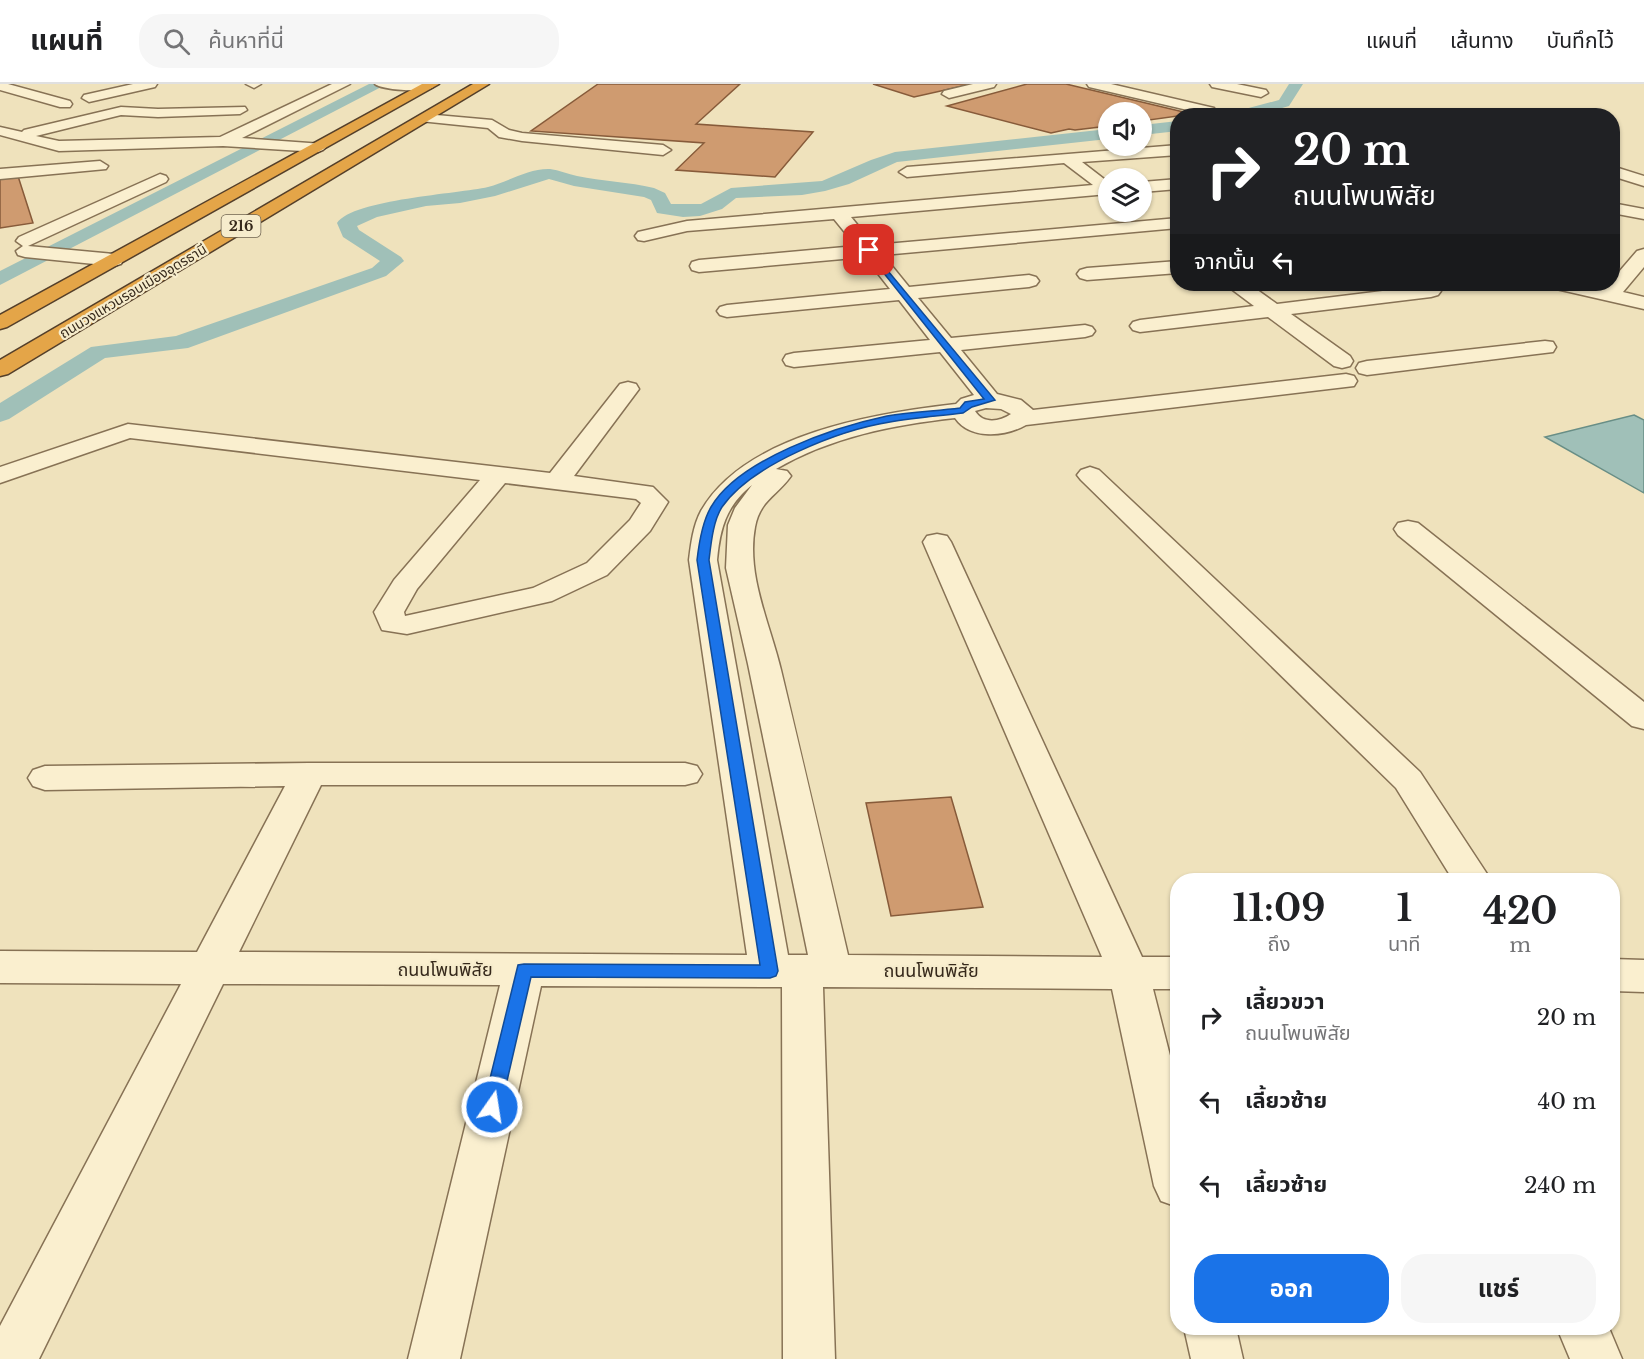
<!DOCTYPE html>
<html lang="th">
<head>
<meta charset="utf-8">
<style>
  body { margin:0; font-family:"Libre Baskerville","Noto Sans Thai",serif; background:#f6f6f6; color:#202124; height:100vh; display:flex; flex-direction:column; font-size:22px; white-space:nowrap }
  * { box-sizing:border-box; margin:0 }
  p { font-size:20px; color:#757577 }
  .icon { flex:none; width:33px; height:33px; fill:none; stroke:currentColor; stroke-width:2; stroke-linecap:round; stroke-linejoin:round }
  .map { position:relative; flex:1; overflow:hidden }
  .sheet { position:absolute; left:1170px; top:789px; width:450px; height:462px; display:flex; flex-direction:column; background:#fff; border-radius:24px; box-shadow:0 2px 4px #0004 }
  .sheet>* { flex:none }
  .guide { position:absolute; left:1170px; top:24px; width:450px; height:183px; border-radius:24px; box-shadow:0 2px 4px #0004; background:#202124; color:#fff; overflow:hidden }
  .fabs { position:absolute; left:1098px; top:18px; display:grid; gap:12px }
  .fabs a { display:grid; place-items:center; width:54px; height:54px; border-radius:50%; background:#fff; box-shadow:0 2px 4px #0004; font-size:30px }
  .pin { position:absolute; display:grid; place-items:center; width:51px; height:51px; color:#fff; margin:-26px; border-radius:12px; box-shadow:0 3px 9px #0006 }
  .me { position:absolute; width:66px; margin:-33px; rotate:13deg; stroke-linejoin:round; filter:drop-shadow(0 0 4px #0008) }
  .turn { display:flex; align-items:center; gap:21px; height:126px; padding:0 24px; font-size:27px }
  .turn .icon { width:78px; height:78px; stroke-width:2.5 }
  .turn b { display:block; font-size:42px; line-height:51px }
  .then { display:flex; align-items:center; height:57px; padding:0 24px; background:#0003; gap:12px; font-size:22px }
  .eta { display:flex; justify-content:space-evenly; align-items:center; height:102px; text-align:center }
  .eta b { font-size:36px; font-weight:700; line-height:42px }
  .action { display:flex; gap:12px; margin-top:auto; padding:12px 24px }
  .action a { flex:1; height:69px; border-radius:24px; background:#1a73e8; color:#fff; font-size:24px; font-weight:700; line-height:69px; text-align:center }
  .action a+a { background:#f6f6f6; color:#202124 }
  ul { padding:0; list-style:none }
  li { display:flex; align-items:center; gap:18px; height:84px; padding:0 24px }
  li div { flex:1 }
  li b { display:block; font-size:22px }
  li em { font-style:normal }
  header { display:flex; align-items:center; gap:36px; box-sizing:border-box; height:84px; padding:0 30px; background:#fff; border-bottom:2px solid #e0e0e0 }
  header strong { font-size:28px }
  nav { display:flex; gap:33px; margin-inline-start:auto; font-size:21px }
  .search { width:420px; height:54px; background:#f6f6f6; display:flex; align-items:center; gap:15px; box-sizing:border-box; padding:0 21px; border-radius:24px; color:#757577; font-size:22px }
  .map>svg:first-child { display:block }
  .water { fill:#a0c0b8; stroke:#688e86; stroke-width:1.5 }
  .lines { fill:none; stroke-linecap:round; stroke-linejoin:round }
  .canal { fill:#a0c0b8; fill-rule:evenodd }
  .building { fill:#cf9b70; stroke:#875b3a; stroke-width:1.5 }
  .minor-casing { stroke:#877255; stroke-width:3 }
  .highway-casing { stroke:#543f2a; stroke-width:3 }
  .minor { fill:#faefcf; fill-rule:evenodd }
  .highway { fill:#e4a548; fill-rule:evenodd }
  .route { fill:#1a73e8; stroke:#114b97; stroke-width:1.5 }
  .labels { text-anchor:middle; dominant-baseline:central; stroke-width:4.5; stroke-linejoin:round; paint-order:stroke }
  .shield { fill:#f6eccc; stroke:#706450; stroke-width:1.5 }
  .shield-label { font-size:14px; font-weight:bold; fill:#36291b }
  .far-street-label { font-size:14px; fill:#36291b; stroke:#f6eccc }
  .near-street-label { font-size:18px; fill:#36291b; stroke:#f6eccc }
</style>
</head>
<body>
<header>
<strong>แผนที่</strong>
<div class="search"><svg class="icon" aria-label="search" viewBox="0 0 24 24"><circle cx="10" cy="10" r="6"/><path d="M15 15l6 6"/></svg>ค้นหาที่นี่</div>
<nav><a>แผนที่</a><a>เส้นทาง</a><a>บันทึกไว้</a></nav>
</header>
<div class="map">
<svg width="1644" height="1275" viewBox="0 0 1644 1275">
  <rect width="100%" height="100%" fill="#efe2bc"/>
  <path class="water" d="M1634,331L1644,336V409L1545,353Z"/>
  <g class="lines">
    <path class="canal" d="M369,0H387L0,201V187Z
      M1289,0H1303L1289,22L1255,32H1228L1230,29L1279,16Z
      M1178,37V47L1142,51V41Z
      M1108,45V55L897,78L849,100L825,107L802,111L736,114L722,125L700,132L683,133L657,129L651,116L644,113L574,102L549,95L495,112L460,119L426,122L377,133L357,142L359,146L401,173L404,177L386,192L188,264L105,274L9,335L0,338V319L91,263L176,252L372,184L380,177L343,153L337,139C354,115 458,110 488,103C508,98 529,84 550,85C559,86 568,90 577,92C602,97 629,98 654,104L665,109L671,120H701L731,104L822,97L871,76L895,68Z"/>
  </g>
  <path class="building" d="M598,0H740L696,40L813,48L775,93L676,86L704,59L531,47Z
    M873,0H972L914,13Z
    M1027,0H1066L1192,30L1142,37V28H1108V42L1075,46L1069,45L1051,49L947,22Z
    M17,89L33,139L0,144V91Z
    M951,713L983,823L891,832L866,719Z"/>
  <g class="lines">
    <defs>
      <path id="minor" d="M0,0H8L70,17L72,20L70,23H60L0,6Z
        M133,0H157L155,3L89,18L82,14L84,11Z
        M246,0H261L254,4Z
        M332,0H350L242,54L323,60L326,63L323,66L318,68L223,62L59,67L0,51V43L22,48L24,46L121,23L158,25L245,23L247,26L240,30L158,33L121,31L36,52L59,57L220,53Z
        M375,0H430L433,3C426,9 382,6 375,0Z
        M973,0H996L994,3L949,14L942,10L944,7Z
        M1087,0H1111L1214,24L1216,27L1209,31L1089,3Z
        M1210,0H1237L1266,6L1268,9L1261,13L1212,3Z
        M425,30L492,36L509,46L522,49L663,61L671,66L663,71L522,57L499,53L488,44L420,37L418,34Z
        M1178,61V71L1082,78L1108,98V110L851,133L874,161L1178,134V144L883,171L909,203L1029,191L1036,193L1039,197L1036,201L1029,203L918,214L951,254L1085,241L1092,243L1095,247L1092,251L1085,253L961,266L997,310L1021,316L1033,326L1346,290L1354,292L1357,297L1354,302L1026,341C1005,353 970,356 955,334C892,341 831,353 776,385L787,387L791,392C777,412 760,416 755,443C746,491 770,540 781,586C804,681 826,776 848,871L1102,873L923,458L927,452L937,450L947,452L951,458L1142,873H1178V905H1153L1178,1003V1123L1161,1117L1154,1102L1112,905L823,903L835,1275H783L782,903L541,902L460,1275H408L500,901L223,900L39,1275H0V1242L181,900L0,899V867L197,868L285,702L45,706L33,702L28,694L33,686L45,682L309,679H685L697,682L702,690L697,698L685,701H321L239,868L747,871L689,476C691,460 693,442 701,427C745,350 876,329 956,320L961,315L974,311L940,268L794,283L786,281L783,276L786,271L794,269L930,256L899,216L727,233L720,231L717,227L720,223L727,221L890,205L865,173L699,188L692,186L690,182L692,178L699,176L856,162L834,135L687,147L644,157L638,156L635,152L638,148L687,137L1093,101L1064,79L907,93L899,88L907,83ZM986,324L1001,325L1011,330C999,338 983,340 975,327ZM752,401L735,424L728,441L726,484L748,580L808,871H788L717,476C720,444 726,422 752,401Z
        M100,77L108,82L106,85L0,95V85Z
        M1612,82L1644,92V102L1612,92Z
        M160,90L166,92L168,95L166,98L28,162L114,170L121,172L123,176L121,180L114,182L25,173L18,171L16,167L23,162L16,157L19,153Z
        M1178,95V105L1142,108V98Z
        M1612,119L1644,125V135L1612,129Z
        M1644,165V183L1623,208L1644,213V225L1552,204L1549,200H1584L1605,204L1612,200V196L1637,167Z
        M1178,177V189L1087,196L1080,194L1077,190L1080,186L1087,184Z
        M1228,200H1249L1277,220L1431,201L1438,203L1441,207L1438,211L1431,213L1291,230L1350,272L1353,277L1350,282L1342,284L1334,282L1268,233L1140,248L1133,246L1130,242L1133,238L1140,236L1254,222L1230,204Z
        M1545,257L1553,258L1556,263L1553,268L1367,291L1359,289L1356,284L1359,279L1367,277Z
        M628,298L636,300L639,305L574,392L653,403L668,418L650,447L607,491L552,517L407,550L382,546L374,528L394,496L480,396L130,354L0,399V383L128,340L550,389L620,300ZM505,399L636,415L641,419L630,436L587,479L533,504L405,532L404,528L417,505Z
        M1090,383L1099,386L1420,688L1491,796H1453L1396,704L1081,396L1077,391L1081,386Z
        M1408,437L1418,439L1644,618V645L1632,642L1398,451L1394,445L1398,439Z
        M1612,875L1644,876V908L1612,907Z
        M1184,1244H1236L1243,1275H1191Z
        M1557,1244H1609L1622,1275H1570Z"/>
      <path id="highway" d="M422,0H439L7,243L0,245V231Z
        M473,0H489L8,290L0,292V276Z"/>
    </defs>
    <use href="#minor" class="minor-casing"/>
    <use href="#highway" class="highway-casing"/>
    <use href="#minor" class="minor"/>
    <use href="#highway" class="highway"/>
  </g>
  <path class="route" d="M869,164L995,316L972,323L963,329C939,332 914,334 890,338C840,346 752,380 722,423C713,437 711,460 709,476L778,887L776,892L770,894L531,893L501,1023L499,1029L492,1031L486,1029L483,1023L518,881L524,880L760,881L697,476C699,459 702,438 711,423C739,375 835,343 887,332C911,328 936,327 960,324L965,318L984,315L867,168L865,166Z"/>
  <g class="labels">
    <rect class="shield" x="221.5" y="131" width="39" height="22" rx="4.5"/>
    <g class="shield-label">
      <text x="241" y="142">216</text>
    </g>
    <g class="far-street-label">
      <text transform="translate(133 207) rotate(-31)">ถนนวงแหวนรอบเมืองอุดรธานี</text>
    </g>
    <g class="near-street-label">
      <text x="445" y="886">ถนนโพนพิสัย</text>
      <text x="931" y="887">ถนนโพนพิสัย</text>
    </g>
  </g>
</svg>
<div class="fabs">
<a><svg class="icon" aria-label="sound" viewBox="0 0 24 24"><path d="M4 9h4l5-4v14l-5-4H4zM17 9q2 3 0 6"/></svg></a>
<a><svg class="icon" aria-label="layers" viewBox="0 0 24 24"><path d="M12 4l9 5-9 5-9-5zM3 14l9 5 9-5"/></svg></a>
</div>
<div class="pin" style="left:869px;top:166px;background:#d93025"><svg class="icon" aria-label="arrive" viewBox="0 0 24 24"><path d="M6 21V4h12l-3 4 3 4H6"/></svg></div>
<svg class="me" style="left:492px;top:1023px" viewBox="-20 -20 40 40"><circle r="17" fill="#1a73e8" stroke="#fff" stroke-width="3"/><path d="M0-11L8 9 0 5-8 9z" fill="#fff"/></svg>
<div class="guide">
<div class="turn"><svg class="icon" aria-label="right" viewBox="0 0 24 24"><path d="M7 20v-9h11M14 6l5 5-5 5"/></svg><div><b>20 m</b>ถนนโพนพิสัย</div></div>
<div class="then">จากนั้น<svg class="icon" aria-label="left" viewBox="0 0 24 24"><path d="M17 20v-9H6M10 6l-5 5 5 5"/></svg></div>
</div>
<section class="sheet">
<div class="eta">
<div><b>11:09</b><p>ถึง</p></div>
<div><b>1</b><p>นาที</p></div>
<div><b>420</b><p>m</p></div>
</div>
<ul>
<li><svg class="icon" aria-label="right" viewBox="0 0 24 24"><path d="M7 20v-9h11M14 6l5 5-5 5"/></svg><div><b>เลี้ยวขวา</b><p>ถนนโพนพิสัย</p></div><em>20 m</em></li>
<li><svg class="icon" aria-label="left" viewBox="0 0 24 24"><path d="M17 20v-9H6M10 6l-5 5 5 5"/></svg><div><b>เลี้ยวซ้าย</b></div><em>40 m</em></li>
<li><svg class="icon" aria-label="left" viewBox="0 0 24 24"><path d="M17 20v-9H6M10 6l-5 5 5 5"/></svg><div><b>เลี้ยวซ้าย</b></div><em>240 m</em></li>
</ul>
<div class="action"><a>ออก</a><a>แชร์</a></div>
</section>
</div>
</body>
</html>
